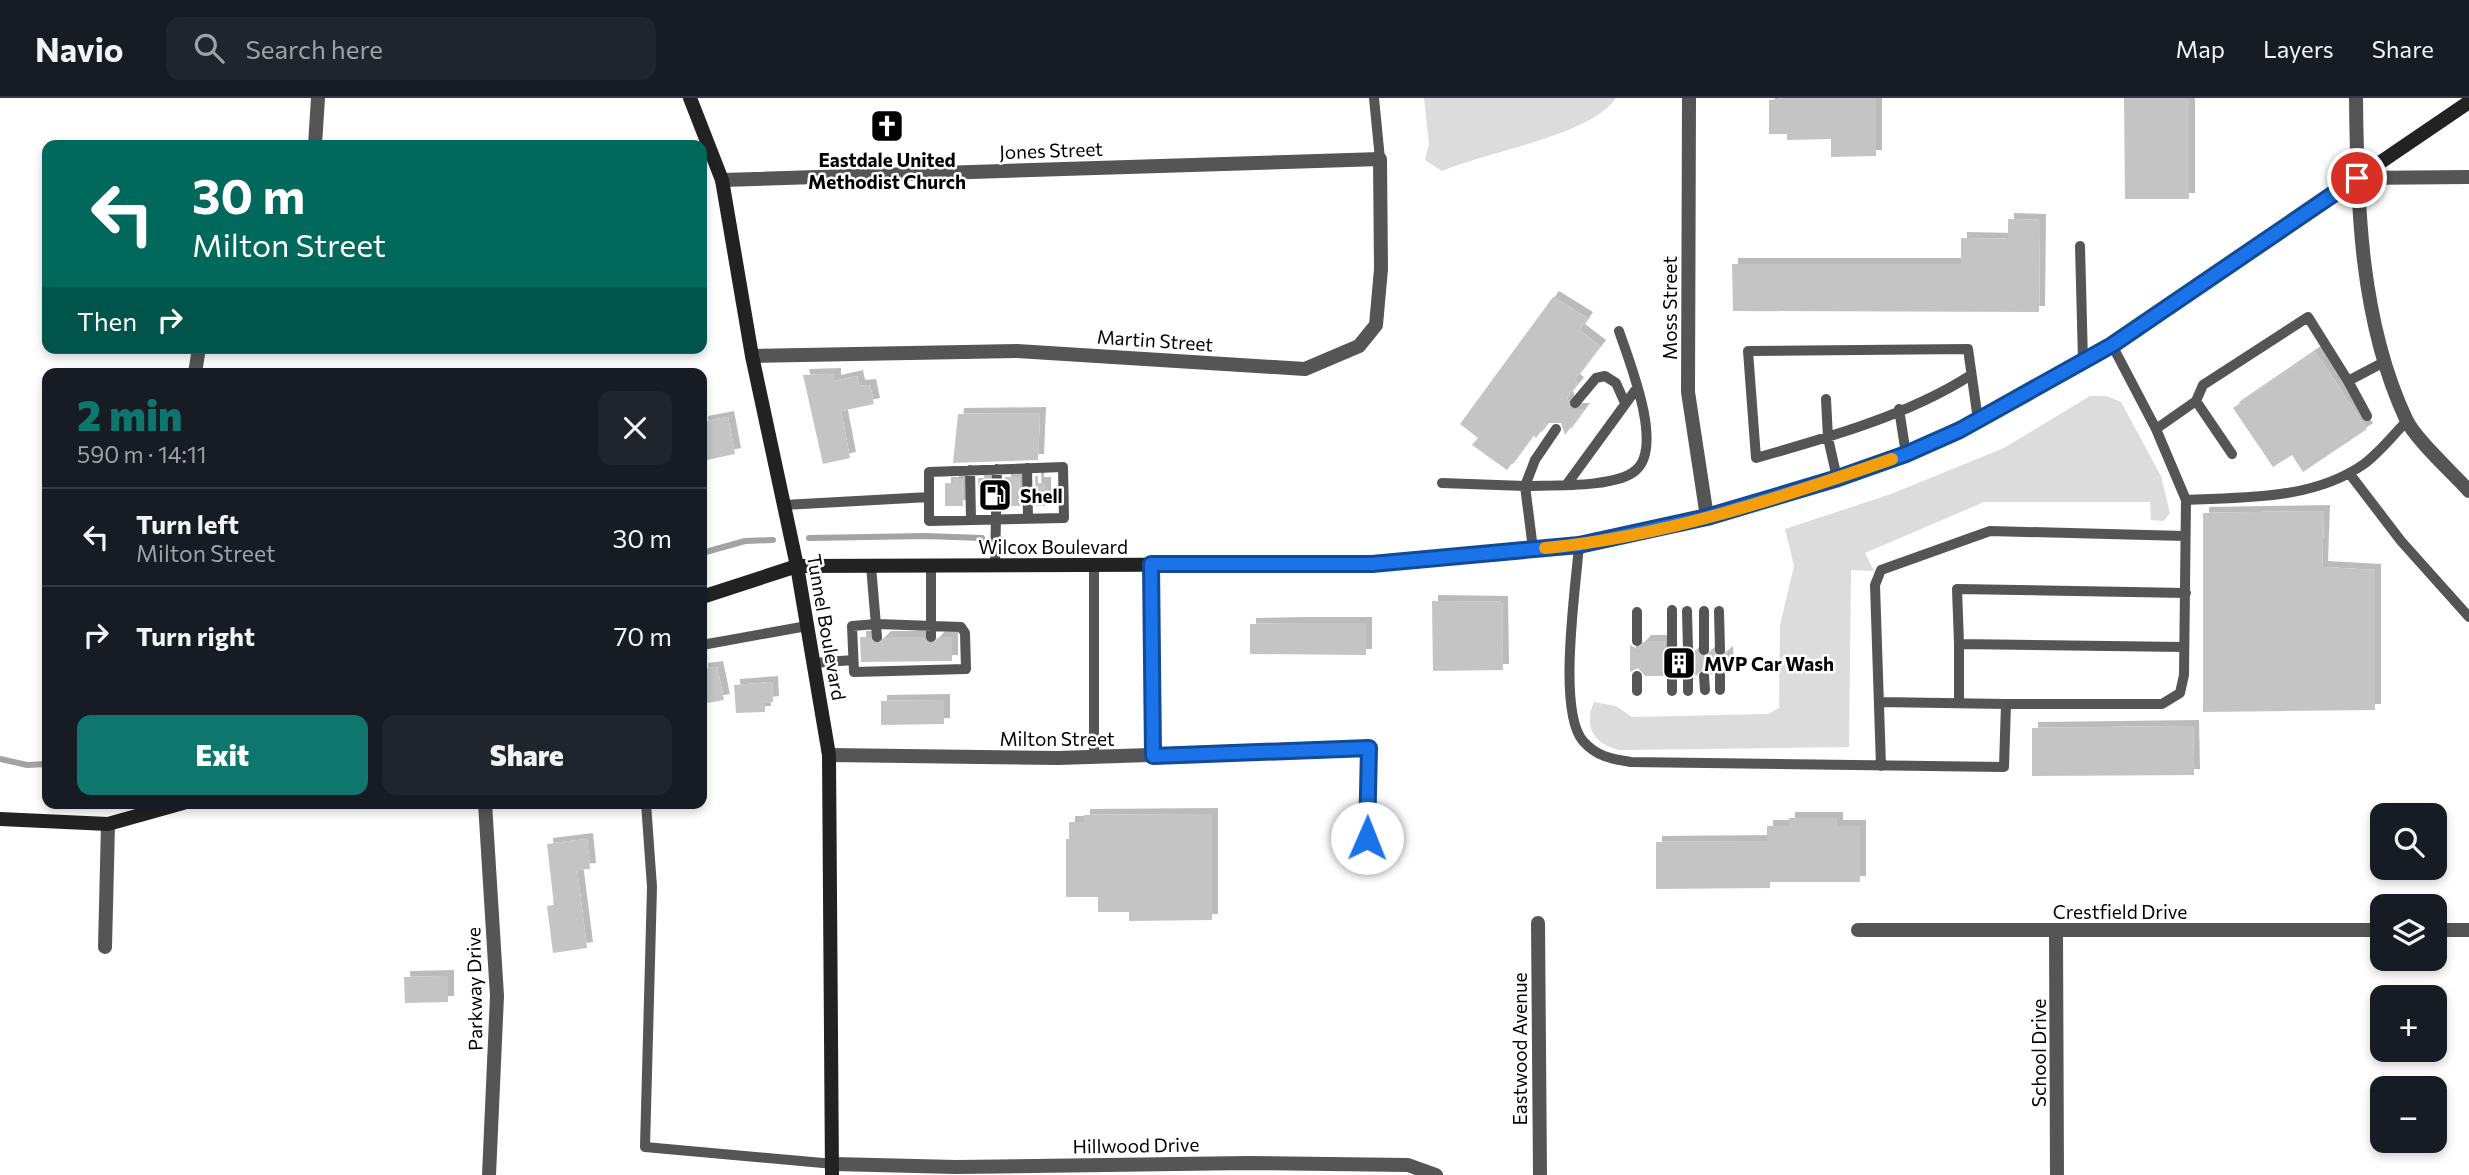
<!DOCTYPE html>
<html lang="en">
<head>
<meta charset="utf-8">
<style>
  body { margin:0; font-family:Commissioner,sans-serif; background:#20242c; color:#f1f3f6; height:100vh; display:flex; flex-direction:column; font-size:26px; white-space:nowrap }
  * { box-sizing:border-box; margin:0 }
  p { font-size:23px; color:#9ea1a6 }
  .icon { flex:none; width:38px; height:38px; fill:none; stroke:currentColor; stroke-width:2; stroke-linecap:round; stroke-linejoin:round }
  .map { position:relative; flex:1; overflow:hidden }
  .sheet { position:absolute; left:42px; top:270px; width:665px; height:441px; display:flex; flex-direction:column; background:#171b24; border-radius:14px; box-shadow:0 4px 10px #0003 }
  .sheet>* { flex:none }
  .top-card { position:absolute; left:42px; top:42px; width:665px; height:214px; border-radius:14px; box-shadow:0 4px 10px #0003; background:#00695c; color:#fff; overflow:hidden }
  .tools { position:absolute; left:2370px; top:705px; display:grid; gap:14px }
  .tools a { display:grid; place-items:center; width:77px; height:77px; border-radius:14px; background:#171b24; box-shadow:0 4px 10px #0003; font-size:35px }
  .pin { position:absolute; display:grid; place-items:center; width:60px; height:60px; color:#fff; margin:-30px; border:4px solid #fff; border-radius:50%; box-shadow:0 2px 7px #0007 }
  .me { position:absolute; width:77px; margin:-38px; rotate:1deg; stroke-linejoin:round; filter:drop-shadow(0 0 5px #0008) }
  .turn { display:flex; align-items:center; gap:24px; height:147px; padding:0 35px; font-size:32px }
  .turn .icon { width:91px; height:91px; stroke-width:2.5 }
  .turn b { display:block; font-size:49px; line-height:60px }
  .then { display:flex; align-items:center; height:66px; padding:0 35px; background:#0003; gap:14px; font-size:26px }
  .round { display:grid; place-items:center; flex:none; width:74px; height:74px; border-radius:14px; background:#20242c }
  .summary { display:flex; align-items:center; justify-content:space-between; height:119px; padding:0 35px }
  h1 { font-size:42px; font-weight:800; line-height:52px; color:#0f766e }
  .action { display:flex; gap:14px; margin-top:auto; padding:14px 35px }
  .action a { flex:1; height:80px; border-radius:14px; background:#0f766e; color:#fff; font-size:28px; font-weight:800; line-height:80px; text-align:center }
  .action a+a { background:#20242c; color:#f1f3f6 }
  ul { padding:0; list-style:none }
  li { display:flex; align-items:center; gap:21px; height:98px; padding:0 35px; border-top:2px solid #363941 }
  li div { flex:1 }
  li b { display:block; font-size:26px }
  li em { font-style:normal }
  header { display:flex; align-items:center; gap:42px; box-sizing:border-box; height:98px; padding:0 35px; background:#171b24; border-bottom:2px solid #363941 }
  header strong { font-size:33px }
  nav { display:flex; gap:38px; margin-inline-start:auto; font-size:24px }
  .search { width:490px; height:63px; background:#20242c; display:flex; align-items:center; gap:18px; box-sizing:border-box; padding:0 24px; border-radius:14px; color:#9ea1a6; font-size:26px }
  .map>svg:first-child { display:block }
  .green { fill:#dcdcdc }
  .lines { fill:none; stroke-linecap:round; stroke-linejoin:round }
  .stream { stroke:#a3a3a3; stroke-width:6 }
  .building { fill:#c4c4c4; filter:url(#shadow) }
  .lane { stroke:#555; stroke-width:10 }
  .street { stroke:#555; stroke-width:14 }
  .secondary { stroke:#222; stroke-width:14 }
  .route-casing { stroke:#114b97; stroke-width:18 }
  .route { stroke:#1a73e8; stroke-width:12 }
  .slow { stroke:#f59e0b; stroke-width:12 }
  .labels { text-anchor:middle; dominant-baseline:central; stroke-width:5; stroke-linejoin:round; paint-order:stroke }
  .street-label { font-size:19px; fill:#000; stroke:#fff }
  .poi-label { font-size:19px; font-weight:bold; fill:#000; stroke:#fff; text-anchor:start }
</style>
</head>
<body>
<header>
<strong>Navio</strong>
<div class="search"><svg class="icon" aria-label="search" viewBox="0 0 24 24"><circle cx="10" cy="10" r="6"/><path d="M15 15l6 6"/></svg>Search here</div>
<nav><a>Map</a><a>Layers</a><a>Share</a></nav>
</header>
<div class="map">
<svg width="2469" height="1077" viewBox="0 0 2469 1077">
  <defs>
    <filter id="shadow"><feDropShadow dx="6" dy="-6" stdDeviation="0" flood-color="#0004"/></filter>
  </defs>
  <rect width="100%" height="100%" fill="#fff"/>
  <path class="green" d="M1424,0H1616C1590,38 1488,53 1442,73L1425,62L1429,46Z
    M2090,298H2106L2121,304L2161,378L2170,415L2164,423L2151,422L2150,404H1984L1865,455L1874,473L1851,472L1849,649L1620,652C1594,647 1583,628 1594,604L1616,608L1632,619L1768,616L1779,610L1780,527L1794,468L1785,431L1891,396L2004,350Z"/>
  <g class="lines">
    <path class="stream" d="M809,440L926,438L982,440
      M702,455L745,443L773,442
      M0,661L27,667L47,666"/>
  </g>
  <path class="building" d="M1787,0H1876V58L1831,59V41L1787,42V36H1769V2Z
    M2124,0H2189V101H2125Z
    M2008,121L2040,122L2039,214L1733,213L1732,166H1961V140L2008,141Z
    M1553,199L1587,220L1579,232L1600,248L1574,282L1578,285L1567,299L1571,311H1584L1565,337L1561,325H1547L1536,340L1533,337L1507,372L1472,347L1478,340L1460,326Z
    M2315,254L2367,331L2303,374L2292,357L2273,369L2233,310Z
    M835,276V283L857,278L859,288L870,287L874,306L841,313L850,360L823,366L803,277Z
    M1040,315L1038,362L953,365L958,316Z
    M728,319L735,356L702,363V324Z
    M1035,378H1038V385H1045V408H1036Z
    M1005,379H1019L1020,408H1004Z
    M978,380H989L988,408H979Z
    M953,381H962L963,408H945V385H953Z
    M2324,413L2322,469L2375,472V612L2203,614V415Z
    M1432,503L1502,504L1503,572L1433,573Z
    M1297,525H1366V557L1250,556V526Z
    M860,539H869L877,547L885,539H923L927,545L932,547L939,539H952V563L861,564Z
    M1645,543H1664L1665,555L1671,560L1680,552L1688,560L1696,552L1703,560L1712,552L1720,560L1727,554L1728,576L1721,569L1716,571L1712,577L1704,570L1696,578L1689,570L1680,578L1673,570L1668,572L1664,578H1645L1638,570L1630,574V547L1638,551Z
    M717,569L724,602L702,606V571Z
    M772,584L773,604L765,605V614L736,615L734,587Z
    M944,602V626L881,627V603Z
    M2193,628L2194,677L2032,678V630Z
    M1212,716V822L1129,823V814H1098V799H1066V741H1069V724H1084V717Z
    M1789,720H1837V728H1860V784H1770V790L1656,791V744L1767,743V728H1789Z
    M587,741L590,771L577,772L587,850L553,855L547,808L554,807L547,746Z
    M448,878V904L405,905L404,879Z"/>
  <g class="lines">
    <path class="lane" d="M1374,0L1380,61
      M2080,148L2083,263
      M1971,277C1909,317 1827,340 1756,360L1748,253L1968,251L1978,322
      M2348,283L2367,318
      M1826,301L1828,340L1837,380
      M2196,303L2203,287L2308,219L2348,283L2386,263
      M1575,305L1596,280L1605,278L1616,285L1625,305
      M1899,311L1906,356
      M2156,331L2196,303L2232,356
      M1063,369L1064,420L929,423V374Z
      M1027,370L1028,420
      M970,372L971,422
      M2349,375L2401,443L2469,519
      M1442,385L1525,388L1535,362L1556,331
      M1567,386L1637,290
      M2186,402C2246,399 2313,402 2364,366C2380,354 2393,337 2407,323
      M784,407L929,399
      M1579,447C1576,489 1557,613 1583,643C1597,659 1612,661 1631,664L2004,669L2006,606H2162L2180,595L2184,577L2186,402L2156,331L2112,247
      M1533,451L1525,388C1551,387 1617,390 1636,372C1664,348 1629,263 1619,233
      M1151,466L1153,658
      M995,467L997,371
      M1094,467V659
      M871,468L877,539
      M931,468V539
      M1672,512V552
      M1687,513L1688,552
      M1704,513V552
      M1719,513L1720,552
      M1637,514V543
      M877,526L961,529L965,535L966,571L854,574L852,528Z
      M1959,546L1957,491L2186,495
      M702,547L807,528
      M814,565L853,562
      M1720,577V592
      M1637,578V593
      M1688,578V593
      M1704,578L1705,592
      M1672,593V578
      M1879,604L2006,606
      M1959,604V546L2184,549
      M1881,668L1875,487L1881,472L1990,433L2185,438
      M646,705L652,789L645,1049L834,1066"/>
    <path class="street" d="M1689,0L1688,294L1707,419
      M2356,0C2357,106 2360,223 2406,321C2415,341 2453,375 2469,393
      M315,47L318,0
      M2357,80L2469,79
      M722,82L1380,61L1381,171L1376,227L1359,248L1305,271L1017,253L752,258
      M195,275L199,250
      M829,657L1058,660L1369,650L1367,762
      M485,705L497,898L489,1077
      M1538,825L1540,1077
      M1858,832H2382
      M2434,832H2469
      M2056,833L2057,1077
      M105,849L108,726
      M834,1066L956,1069L1248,1065L1408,1067L1436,1077"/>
    <path class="secondary" d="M690,0L722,82L752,258L797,468L829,657L832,1077
      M702,499L797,468L1372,466L1579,447L1707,419L1837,380L1906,356L1960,332L2112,247L2469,4
      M0,721L108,726L183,705"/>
  </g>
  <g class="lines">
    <defs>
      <path id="route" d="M1367,740L1369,650L1153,658L1151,466H1372L1579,447L1707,419L1838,380L1906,356L1960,332L2112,247L2357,80"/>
    </defs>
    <use href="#route" class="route-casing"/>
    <use href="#route" class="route"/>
    <path class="slow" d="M1545,450C1663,439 1780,400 1892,361"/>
  </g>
  <defs>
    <symbol id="church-square" viewBox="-11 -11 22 22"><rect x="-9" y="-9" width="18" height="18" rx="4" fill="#000" stroke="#fff"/><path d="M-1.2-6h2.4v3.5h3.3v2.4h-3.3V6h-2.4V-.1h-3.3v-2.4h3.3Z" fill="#fff"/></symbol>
    <symbol id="fuel-square" viewBox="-11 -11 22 22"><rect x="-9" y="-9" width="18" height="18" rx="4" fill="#000" stroke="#fff"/><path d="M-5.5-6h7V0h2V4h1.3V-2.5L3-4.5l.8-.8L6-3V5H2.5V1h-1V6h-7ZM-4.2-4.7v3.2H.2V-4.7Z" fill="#fff"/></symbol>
    <symbol id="building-square" viewBox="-11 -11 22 22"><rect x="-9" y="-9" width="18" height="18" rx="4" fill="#000" stroke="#fff"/><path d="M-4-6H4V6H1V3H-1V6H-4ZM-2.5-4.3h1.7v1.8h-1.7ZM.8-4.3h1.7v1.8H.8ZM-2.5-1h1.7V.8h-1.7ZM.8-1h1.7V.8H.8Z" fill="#fff"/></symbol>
  </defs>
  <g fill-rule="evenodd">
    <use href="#church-square" x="868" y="9" width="38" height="38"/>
    <use href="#fuel-square" x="976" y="378" width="38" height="38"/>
    <use href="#building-square" x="1660" y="546" width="38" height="38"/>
  </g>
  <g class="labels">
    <g class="street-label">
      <text transform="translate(1051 52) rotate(-2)">Jones Street</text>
      <text transform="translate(1669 210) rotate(-90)">Moss Street</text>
      <text transform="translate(1155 242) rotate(4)">Martin Street</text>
      <text x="1053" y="448">Wilcox Boulevard</text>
      <text transform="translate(827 529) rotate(80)">Tunnel Boulevard</text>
      <text x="1057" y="640">Milton Street</text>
      <text x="2120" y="813">Crestfield Drive</text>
      <text transform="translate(474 891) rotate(-91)">Parkway Drive</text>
      <text transform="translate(1519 951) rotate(-90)">Eastwood Avenue</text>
      <text transform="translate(2038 955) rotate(-90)">School Drive</text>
      <text transform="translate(1136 1047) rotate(-1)">Hillwood Drive</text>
    </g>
    <g class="poi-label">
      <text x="887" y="61" text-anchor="middle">Eastdale United<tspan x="887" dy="22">Methodist Church</tspan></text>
      <text x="1020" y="397">Shell</text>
      <text x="1704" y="565">MVP Car Wash</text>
    </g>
  </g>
</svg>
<div class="tools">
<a><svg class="icon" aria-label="search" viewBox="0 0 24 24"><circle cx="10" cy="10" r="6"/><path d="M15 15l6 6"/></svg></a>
<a><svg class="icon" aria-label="layers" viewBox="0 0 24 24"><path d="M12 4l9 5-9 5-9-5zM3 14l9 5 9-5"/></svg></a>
<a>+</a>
<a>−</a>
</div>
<div class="pin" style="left:2357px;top:80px;background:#d93025"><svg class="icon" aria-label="arrive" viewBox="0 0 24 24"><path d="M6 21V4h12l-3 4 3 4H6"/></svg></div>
<svg class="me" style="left:1367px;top:740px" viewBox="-20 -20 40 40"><circle r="19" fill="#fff"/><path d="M0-13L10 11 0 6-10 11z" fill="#1a73e8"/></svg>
<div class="top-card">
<div class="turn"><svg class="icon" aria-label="left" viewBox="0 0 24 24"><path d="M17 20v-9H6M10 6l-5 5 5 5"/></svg><div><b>30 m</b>Milton Street</div></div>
<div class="then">Then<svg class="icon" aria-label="right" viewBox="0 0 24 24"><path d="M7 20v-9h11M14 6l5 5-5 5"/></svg></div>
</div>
<section class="sheet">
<div class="summary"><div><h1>2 min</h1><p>590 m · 14:11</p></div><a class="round"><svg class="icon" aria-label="close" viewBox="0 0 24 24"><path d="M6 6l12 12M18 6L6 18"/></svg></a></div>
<ul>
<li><svg class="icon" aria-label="left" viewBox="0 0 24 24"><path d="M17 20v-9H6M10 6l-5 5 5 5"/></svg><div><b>Turn left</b><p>Milton Street</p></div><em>30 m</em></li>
<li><svg class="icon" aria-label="right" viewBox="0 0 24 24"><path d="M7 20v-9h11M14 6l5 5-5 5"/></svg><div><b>Turn right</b></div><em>70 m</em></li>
</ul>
<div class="action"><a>Exit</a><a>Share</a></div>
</section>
</div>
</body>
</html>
